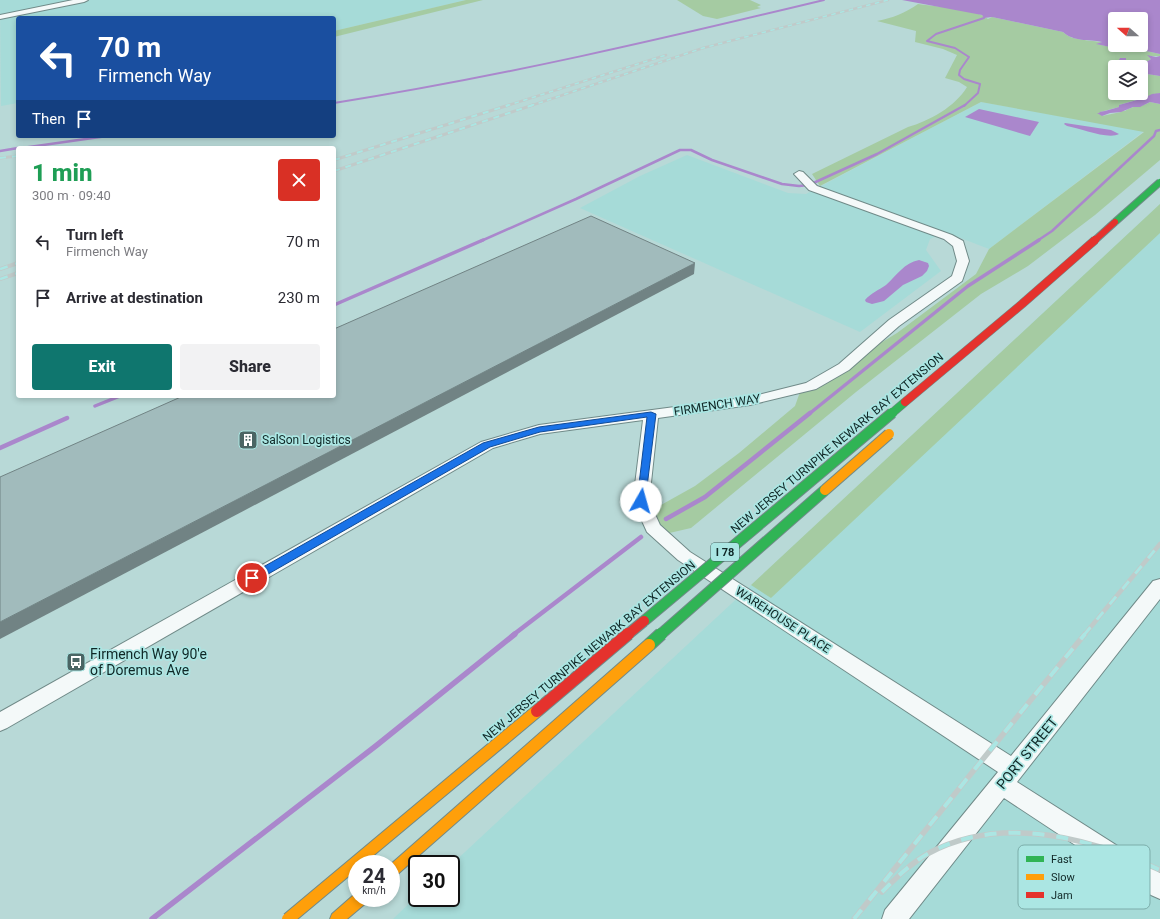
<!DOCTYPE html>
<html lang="en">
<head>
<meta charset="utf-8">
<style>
  body { margin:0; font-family:Roboto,sans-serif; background:#f2f2f3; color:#2b2b33; height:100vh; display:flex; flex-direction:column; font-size:15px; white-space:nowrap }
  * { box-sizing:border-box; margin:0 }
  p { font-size:13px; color:#7c7c81 }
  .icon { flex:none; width:22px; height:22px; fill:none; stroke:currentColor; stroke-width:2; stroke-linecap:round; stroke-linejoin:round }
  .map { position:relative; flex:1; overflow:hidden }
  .side { position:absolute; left:16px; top:146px; width:320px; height:252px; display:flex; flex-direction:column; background:#fff; border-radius:4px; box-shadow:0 2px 6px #0003 }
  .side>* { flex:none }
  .banner { position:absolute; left:16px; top:16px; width:320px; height:122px; border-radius:4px; box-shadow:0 2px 6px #0003; background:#1a4fa0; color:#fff; overflow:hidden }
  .needle { width:26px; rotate:291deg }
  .controls { position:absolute; left:1108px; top:12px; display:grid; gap:8px }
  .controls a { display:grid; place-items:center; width:40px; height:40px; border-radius:4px; background:#fff; box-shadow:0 2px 6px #0003; font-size:20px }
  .speed { position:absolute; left:348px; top:855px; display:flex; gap:8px; font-size:20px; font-weight:700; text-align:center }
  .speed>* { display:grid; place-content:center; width:52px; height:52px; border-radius:50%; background:#fff; box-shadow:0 2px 6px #0003; line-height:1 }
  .speed small { font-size:10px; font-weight:400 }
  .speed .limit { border:2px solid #111; border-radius:6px; background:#fff; color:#111 }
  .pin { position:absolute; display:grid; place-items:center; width:34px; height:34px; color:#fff; margin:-17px; border:2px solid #fff; border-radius:50%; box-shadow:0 1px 4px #0007 }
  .me { position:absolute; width:44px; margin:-22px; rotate:7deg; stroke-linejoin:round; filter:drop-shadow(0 0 3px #0008) }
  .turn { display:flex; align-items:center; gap:14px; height:84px; padding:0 16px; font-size:18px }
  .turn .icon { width:52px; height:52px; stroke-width:2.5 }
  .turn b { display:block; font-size:28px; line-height:34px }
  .then { display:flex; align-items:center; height:38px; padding:0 16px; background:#0003; gap:8px; font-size:15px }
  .round { display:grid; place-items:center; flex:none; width:42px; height:42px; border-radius:4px; background:#f2f2f3 }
  .headline { display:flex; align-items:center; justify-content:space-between; height:68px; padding:0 16px }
  h1 { font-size:24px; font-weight:800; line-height:30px; color:#1e9e55 }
  .action { display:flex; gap:8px; margin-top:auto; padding:8px 16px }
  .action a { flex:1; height:46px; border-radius:4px; background:#0f766e; color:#fff; font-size:16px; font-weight:800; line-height:46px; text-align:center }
  .action a+a { background:#f2f2f3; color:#2b2b33 }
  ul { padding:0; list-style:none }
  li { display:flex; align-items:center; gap:12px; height:56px; padding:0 16px }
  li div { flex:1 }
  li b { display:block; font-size:15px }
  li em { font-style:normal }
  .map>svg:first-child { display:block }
  .built { fill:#a6dbd8 }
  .green { fill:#a5cba2 }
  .water { fill:#aa87cc; fill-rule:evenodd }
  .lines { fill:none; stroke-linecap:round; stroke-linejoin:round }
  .stream-far4 { stroke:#aa87cc; stroke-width:2 }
  .stream-far3 { stroke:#aa87cc; stroke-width:2.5 }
  .stream-far2 { stroke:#aa87cc; stroke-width:3.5 }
  .stream-far1 { stroke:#aa87cc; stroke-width:4.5 }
  .stream { stroke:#aa87cc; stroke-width:5.5 }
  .street-casing { stroke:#708a88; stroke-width:2 }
  .slow-casing { stroke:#708a88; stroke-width:2 }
  .street { fill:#f4f9f9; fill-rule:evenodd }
  .slow { fill:#ff9f0a; fill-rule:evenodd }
  .rail-far4-casing { stroke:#c0cac9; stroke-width:2.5 }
  .rail-far3-casing { stroke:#c0cac9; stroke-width:3 }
  .rail-far2-casing { stroke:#c0cac9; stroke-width:4 }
  .rail-far1-casing { stroke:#c0cac9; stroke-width:4.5 }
  .rail-casing { stroke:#c0cac9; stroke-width:5.5 }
  .rail-far4 { stroke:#abe6e3; stroke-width:1.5; stroke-dasharray:4.5; stroke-linecap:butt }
  .rail-far3 { stroke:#abe6e3; stroke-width:2; stroke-dasharray:6; stroke-linecap:butt }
  .rail-far2 { stroke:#abe6e3; stroke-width:2.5; stroke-dasharray:8; stroke-linecap:butt }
  .rail-far1 { stroke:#abe6e3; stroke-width:3; stroke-dasharray:10; stroke-linecap:butt }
  .rail { stroke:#abe6e3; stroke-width:4; stroke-dasharray:12; stroke-linecap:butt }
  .fast-bridge-far3-casing { stroke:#708a88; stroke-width:8; stroke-linecap:butt }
  .fast-bridge-far2-casing { stroke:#708a88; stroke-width:9; stroke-linecap:butt }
  .fast-bridge-far1-casing { stroke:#708a88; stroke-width:12; stroke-linecap:butt }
  .fast-bridge-casing { stroke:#708a88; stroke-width:14; stroke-linecap:butt }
  .slow-bridge-far1-casing { stroke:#708a88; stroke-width:12; stroke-linecap:butt }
  .slow-bridge-casing { stroke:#708a88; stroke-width:14; stroke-linecap:butt }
  .jam-bridge-far3-casing { stroke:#708a88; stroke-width:8; stroke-linecap:butt }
  .jam-bridge-far2-casing { stroke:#708a88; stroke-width:9; stroke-linecap:butt }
  .jam-bridge-far1-casing { stroke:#708a88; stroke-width:12; stroke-linecap:butt }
  .jam-bridge-casing { stroke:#708a88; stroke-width:14; stroke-linecap:butt }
  .fast-bridge-far3 { stroke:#30b455; stroke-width:6 }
  .fast-bridge-far2 { stroke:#30b455; stroke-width:8 }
  .fast-bridge-far1 { stroke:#30b455; stroke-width:10 }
  .fast-bridge { stroke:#30b455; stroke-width:12 }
  .slow-bridge-far1 { stroke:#ff9f0a; stroke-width:10 }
  .slow-bridge { stroke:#ff9f0a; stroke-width:12 }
  .jam-bridge-far3 { stroke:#e5322d; stroke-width:6 }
  .jam-bridge-far2 { stroke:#e5322d; stroke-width:8 }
  .jam-bridge-far1 { stroke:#e5322d; stroke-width:10 }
  .jam-bridge { stroke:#e5322d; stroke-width:12 }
  .shaded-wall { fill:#718384 }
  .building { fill:#a1bbbc; stroke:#718384 }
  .route { fill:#1a73e8; stroke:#114b97 }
  .labels { text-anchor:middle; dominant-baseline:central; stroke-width:3.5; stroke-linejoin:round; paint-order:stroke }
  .shield { fill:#abe6e3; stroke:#3e605f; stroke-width:1 }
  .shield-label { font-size:11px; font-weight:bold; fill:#0f2726 }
  .street-label { font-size:12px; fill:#0f2726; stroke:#abe6e3 }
  .poi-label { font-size:12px; fill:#0f2726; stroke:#abe6e3; text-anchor:start }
  .near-poi-label { font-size:14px; fill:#0f2726; stroke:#abe6e3; text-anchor:start }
  .near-street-label { font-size:14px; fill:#0f2726; stroke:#abe6e3 }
  .key { fill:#abe6e3; stroke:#7cadaa; stroke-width:1 }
  .key-label { font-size:11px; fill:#0f2726 }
</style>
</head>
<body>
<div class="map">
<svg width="1160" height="919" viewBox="0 0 1160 919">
  <rect width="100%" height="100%" fill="#b8d9d7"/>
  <path class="built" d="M0,0H466L334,31V18H18V103L1,106Z
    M981,102L1144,131L989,249L945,232L930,239L926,250L941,271L860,332L580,208L640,176L687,155L788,193L806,194Z
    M1160,204V919H393L417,896V898H451V865Z"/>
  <path class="green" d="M466,0H483L334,37V31Z
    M677,0H750L761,5L757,7L761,8L717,19L703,16Z
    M918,4C936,7 973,7 988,19L992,17L1063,32C1073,42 1090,39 1103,43L1097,44L1115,48L1114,50L1128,47L1160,54V56H1150L1151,59C1141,68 1131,58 1121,62L1135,65V67H1115V93H1141V70L1147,74L1160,76V93L1119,105V107L1100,112L1102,116L1121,112V111H1125C1132,105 1142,108 1150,102L1160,104V160L1095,215L1028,266L981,294L856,392L691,528L665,534L652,510L695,486L739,453L795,406L800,392L897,333L976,274L989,249L1144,132L981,102L820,186L812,174L908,127C929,121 955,107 967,87L959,82L945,78L957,55L943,49L915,42L916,31L877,21C893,18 905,13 918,4Z
    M1160,204V233L771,598L751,585Z"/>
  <path class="water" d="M902,0H1160V54L1128,47L1122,50H1114L1115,48L1096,44L1102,42C1088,39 1074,42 1063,32L992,17L984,18L982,15ZM1115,19H1141V45H1115Z
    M1147,55L1156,57L1160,56V76L1147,74L1141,70V67H1135L1134,65L1119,60L1120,58H1126V60C1133,62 1143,66 1151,59Z
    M1160,93V104L1150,102L1140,107H1133L1121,112L1110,113L1102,116L1097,113H1100L1099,112L1105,111L1119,107V105L1144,98L1152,94Z
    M979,109L1039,122L1030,136L965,117Z
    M1065,123L1111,130L1119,134C1108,140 1080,128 1067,126L1064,124Z
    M919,260L928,263L929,266L927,271L922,276L903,285L884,301L872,304L866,302L865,300C871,293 879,290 886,285C897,275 904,263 919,260Z"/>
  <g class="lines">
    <path class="stream-far4" d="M334,103C499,77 662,39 824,0
      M964,106L978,93L980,84L964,79L959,75L960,70L969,57L955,48L927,41L936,34L984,18"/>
    <path class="stream-far3" d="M22,148L107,136
      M0,151L18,148
      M481,241L576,199L680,150H691L712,160L782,184L799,186L809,185L877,154L965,105
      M1037,241L1052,231L1154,136L1156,131L1160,130"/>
    <path class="stream-far2" d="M334,305L483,240
      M95,406L120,396
      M809,414L968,286L1039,240"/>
    <path class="stream-far1" d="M0,448L67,418
      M666,519L705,497L810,413
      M513,635L641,537"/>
    <path class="stream" d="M152,919L377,745L515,634"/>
    <defs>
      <path id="street" d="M73,0H88L84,2L0,19V15Z
        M799,171L803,172L817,186L952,235L963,241L969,261L962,281L899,326L849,370L816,389L750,405L658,418L649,501L660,525L690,552L1011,756L1153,581L1160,579V599L1017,782L1160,873V899L1151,895L1004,798L909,919H882L885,910L998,772L678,560L647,532L633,501L643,420L540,434L493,448L7,728L0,731V712L481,442L539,425L750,397L806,383L839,364L889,320L952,276L957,261L953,246L944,239L809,190L794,174Z"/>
      <path id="slow" d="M356,893L357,898H368L366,903L347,919H330L332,914Z"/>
    </defs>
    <use href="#street" class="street-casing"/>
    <use href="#slow" class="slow-casing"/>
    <use href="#street" class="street"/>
    <use href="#slow" class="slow"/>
    <defs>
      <path id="rail-far4" d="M506,106L666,55
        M530,106L703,48L888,0"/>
      <path id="rail-far3" d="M0,158L18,156
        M334,160L509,105
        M334,171L533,105"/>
      <path id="rail-far2" d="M0,269L18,263
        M0,279L18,273"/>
      <path id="rail-far1" d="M1084,635L1160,544"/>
      <path id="rail" d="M882,892C896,878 911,863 929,853C1002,814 1090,838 1160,870
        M854,919C931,824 1007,728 1085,634"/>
    </defs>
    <use href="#rail-far4" class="rail-far4-casing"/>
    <use href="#rail-far3" class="rail-far3-casing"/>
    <use href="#rail-far2" class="rail-far2-casing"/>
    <use href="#rail-far1" class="rail-far1-casing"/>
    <use href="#rail" class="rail-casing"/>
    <use href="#rail-far4" class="rail-far4"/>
    <use href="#rail-far3" class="rail-far3"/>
    <use href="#rail-far2" class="rail-far2"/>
    <use href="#rail-far1" class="rail-far1"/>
    <use href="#rail" class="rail"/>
    <defs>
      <path id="fast-bridge-far3" d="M1115,222L1160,182"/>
      <path id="fast-bridge-far2" d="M891,414L905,402"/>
      <path id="fast-bridge-far1" d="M644,621L892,413
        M660,635L825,490"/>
      <path id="fast-bridge" d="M649,645L661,634"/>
      <path id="slow-bridge-far1" d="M825,490L889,434"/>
      <path id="slow-bridge" d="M391,872L649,645
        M288,919L537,711"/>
      <path id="jam-bridge-far3" d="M1094,241L1115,222"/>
      <path id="jam-bridge-far2" d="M905,402L1022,304L1095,240"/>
      <path id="jam-bridge-far1" d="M627,635L644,621"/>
      <path id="jam-bridge" d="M537,711L628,634"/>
    </defs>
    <use href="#fast-bridge-far3" class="fast-bridge-far3-casing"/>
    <use href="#fast-bridge-far2" class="fast-bridge-far2-casing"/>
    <use href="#fast-bridge-far1" class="fast-bridge-far1-casing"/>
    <use href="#fast-bridge" class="fast-bridge-casing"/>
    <use href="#slow-bridge-far1" class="slow-bridge-far1-casing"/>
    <use href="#slow-bridge" class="slow-bridge-casing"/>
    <use href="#jam-bridge-far3" class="jam-bridge-far3-casing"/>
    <use href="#jam-bridge-far2" class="jam-bridge-far2-casing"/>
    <use href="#jam-bridge-far1" class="jam-bridge-far1-casing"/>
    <use href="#jam-bridge" class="jam-bridge-casing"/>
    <use href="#fast-bridge-far3" class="fast-bridge-far3"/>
    <use href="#fast-bridge-far2" class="fast-bridge-far2"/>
    <use href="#fast-bridge-far1" class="fast-bridge-far1"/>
    <use href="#fast-bridge" class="fast-bridge"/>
    <use href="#slow-bridge-far1" class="slow-bridge-far1"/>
    <use href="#slow-bridge" class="slow-bridge"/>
    <use href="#jam-bridge-far3" class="jam-bridge-far3"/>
    <use href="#jam-bridge-far2" class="jam-bridge-far2"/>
    <use href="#jam-bridge-far1" class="jam-bridge-far1"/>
    <use href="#jam-bridge" class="jam-bridge"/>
  </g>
  <path class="shaded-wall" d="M695,263L694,274L0,639V622Z"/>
  <path class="building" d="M591,216L695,263L0,622V477L183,396H334V329Z"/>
  <path class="route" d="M651,412L656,414L645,503H638L637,501L647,417L540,432L490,447L256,581H249L247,578L249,575L483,443L539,427Z"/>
  <defs>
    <symbol id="building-square" viewBox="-11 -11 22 22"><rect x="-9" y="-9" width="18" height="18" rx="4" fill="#4a6564" stroke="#abe6e3"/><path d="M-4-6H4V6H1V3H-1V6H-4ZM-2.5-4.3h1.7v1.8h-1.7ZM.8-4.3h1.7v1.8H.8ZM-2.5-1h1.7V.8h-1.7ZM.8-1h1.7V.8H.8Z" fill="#fff"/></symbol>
    <symbol id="bus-square" viewBox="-11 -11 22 22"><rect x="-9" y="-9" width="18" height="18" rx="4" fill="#4a6564" stroke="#abe6e3"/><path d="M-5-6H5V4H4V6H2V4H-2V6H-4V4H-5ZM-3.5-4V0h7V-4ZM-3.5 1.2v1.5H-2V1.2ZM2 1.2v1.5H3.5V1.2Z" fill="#fff"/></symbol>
  </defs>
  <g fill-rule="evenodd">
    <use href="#building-square" x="237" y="429" width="22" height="22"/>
    <use href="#bus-square" x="65" y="651" width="22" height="22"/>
  </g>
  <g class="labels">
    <rect class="shield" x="711" y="543" width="28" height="18" rx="3"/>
    <g class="shield-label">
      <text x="725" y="552">I 78</text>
    </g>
    <g class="street-label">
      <text transform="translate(717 405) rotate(-9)">FIRMENCH WAY</text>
      <text transform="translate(837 443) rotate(-40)">NEW JERSEY TURNPIKE NEWARK BAY EXTENSION</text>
      <text transform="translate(783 620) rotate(33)">WAREHOUSE PLACE</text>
      <text transform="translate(589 651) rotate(-40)">NEW JERSEY TURNPIKE NEWARK BAY EXTENSION</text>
    </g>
    <g class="poi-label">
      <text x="262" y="440">SalSon Logistics</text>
    </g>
    <g class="near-poi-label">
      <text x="90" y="654">Firmench Way 90'e<tspan x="90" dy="16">of Doremus Ave</tspan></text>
    </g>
    <g class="near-street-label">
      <text transform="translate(1027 753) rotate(-51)">PORT STREET</text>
    </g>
  </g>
  <rect x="1018" y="845" width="132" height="64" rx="6" class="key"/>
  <rect x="1026" y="856" width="18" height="6" fill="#30b455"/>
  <rect x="1026" y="874" width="18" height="6" fill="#ff9f0a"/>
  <rect x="1026" y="892" width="18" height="6" fill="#e5322d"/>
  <g class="key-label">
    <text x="1051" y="863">Fast</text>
    <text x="1051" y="881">Slow</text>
    <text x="1051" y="899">Jam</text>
  </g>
</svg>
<div class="controls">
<a><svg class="needle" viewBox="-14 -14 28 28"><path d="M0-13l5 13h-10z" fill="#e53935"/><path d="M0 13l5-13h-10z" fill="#7c7c81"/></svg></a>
<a><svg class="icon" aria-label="layers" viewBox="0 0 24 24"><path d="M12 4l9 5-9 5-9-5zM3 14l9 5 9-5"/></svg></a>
</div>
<div class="speed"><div>24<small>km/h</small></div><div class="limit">30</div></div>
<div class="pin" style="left:252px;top:578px;background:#d93025"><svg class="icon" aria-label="arrive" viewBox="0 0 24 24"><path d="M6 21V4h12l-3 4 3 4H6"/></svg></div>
<svg class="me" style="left:641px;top:501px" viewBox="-20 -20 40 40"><circle r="19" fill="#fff"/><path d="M0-13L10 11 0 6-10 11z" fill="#1a73e8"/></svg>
<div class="banner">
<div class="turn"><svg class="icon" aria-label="left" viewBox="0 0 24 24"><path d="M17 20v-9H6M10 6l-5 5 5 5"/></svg><div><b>70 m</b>Firmench Way</div></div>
<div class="then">Then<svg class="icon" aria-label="arrive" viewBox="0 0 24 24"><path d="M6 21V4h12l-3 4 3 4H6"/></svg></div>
</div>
<section class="side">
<div class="headline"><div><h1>1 min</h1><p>300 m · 09:40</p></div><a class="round" style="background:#d93025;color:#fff"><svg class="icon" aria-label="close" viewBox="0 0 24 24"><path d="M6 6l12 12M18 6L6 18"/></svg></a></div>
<ul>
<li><svg class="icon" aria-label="left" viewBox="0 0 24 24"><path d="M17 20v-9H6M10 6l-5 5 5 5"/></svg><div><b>Turn left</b><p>Firmench Way</p></div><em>70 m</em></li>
<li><svg class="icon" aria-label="arrive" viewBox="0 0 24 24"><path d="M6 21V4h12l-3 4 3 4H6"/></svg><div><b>Arrive at destination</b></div><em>230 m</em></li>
</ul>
<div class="action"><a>Exit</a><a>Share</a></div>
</section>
</div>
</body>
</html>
